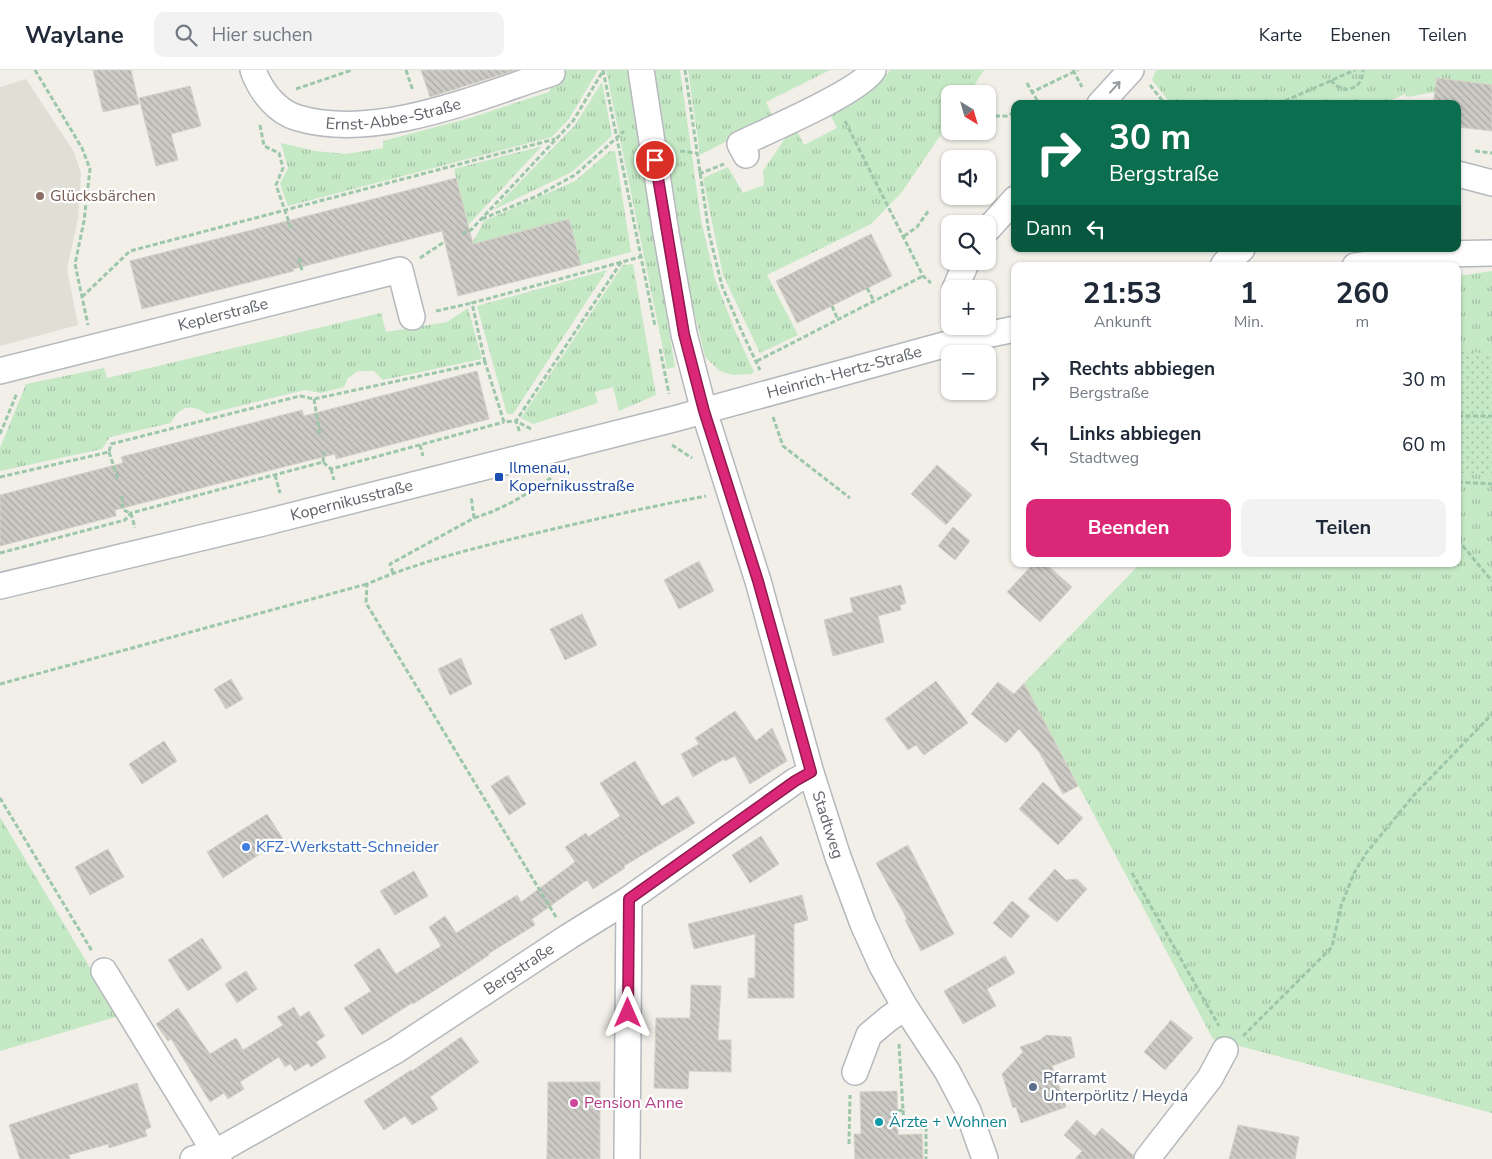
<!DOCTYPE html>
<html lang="de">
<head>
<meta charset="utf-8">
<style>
  body { margin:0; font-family:"Nunito Sans",sans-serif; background:#f2f2f3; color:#1f2937; height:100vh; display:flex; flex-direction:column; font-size:19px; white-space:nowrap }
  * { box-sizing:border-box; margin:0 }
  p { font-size:16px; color:#747a83 }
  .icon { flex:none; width:28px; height:28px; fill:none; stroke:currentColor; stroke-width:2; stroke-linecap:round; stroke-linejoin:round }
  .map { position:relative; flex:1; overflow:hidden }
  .side { position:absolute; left:1011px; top:192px; width:450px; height:305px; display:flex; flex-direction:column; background:#fff; border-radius:10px; box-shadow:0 1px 4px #0004 }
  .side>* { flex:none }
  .guide { position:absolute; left:1011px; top:30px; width:450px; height:152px; border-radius:10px; box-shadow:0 1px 4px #0004; background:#0b6e4f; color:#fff; overflow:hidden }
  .needle { width:32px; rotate:143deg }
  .controls { position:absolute; left:941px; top:15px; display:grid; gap:10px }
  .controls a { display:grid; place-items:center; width:55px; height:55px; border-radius:10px; background:#fff; box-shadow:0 1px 4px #0004; font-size:25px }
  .pin { position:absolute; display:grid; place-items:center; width:42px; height:42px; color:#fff; margin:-21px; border:2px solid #fff; border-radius:50%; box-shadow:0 1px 5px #0007 }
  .me { position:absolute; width:55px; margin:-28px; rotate:0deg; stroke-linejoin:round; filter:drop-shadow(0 0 4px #0008) }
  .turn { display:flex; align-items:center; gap:18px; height:105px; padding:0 15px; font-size:22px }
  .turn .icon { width:65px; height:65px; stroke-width:2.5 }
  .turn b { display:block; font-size:35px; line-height:42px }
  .then { display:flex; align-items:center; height:48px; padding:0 15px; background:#0003; gap:10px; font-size:19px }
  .eta { display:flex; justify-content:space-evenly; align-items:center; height:85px; text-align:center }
  .eta b { font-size:30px; font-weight:700; line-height:35px }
  .button { display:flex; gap:10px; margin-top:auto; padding:10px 15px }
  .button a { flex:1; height:58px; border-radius:10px; background:#db2777; color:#fff; font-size:20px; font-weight:700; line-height:58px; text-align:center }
  .button a+a { background:#f2f2f3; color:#1f2937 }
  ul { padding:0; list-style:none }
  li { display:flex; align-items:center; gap:15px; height:65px; padding:0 15px }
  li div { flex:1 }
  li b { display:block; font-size:19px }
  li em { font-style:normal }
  header { display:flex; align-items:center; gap:30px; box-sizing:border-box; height:70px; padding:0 25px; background:#fff; border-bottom:1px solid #e0e1e3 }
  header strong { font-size:24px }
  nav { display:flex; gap:28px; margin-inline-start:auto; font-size:18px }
  .search { width:350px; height:45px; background:#f2f2f3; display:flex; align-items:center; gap:12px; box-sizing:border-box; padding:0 18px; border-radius:10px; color:#747a83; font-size:19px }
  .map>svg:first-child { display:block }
  .education { fill:#e1ded6 }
  .grass { fill:url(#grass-tufts) }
  .garden { fill:url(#garden-dots) }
  .building { fill:url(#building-back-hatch); stroke:#d6d1c6 }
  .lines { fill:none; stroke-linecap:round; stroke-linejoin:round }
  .minor-casing { stroke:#b5b8bc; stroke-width:28 }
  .path { stroke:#9cc7a9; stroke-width:3; stroke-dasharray:5 2.5; stroke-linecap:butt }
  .minor { stroke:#fff; stroke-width:25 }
  .oneway { stroke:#979a9d }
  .route-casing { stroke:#8e194d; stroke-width:12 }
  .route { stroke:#db2777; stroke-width:9 }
  .education-dot { fill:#8d6e63; stroke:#fff; stroke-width:2 }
  .transit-dot { fill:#1a4fb4; stroke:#fff; stroke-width:2 }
  .shop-dot { fill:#3f7fe0; stroke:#fff; stroke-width:2 }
  .service-dot { fill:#5c6f8a; stroke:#fff; stroke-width:2 }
  .hotel-dot { fill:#d1479c; stroke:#fff; stroke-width:2 }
  .culture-dot { fill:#0f9aa8; stroke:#fff; stroke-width:2 }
  .labels { text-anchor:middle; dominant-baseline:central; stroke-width:4.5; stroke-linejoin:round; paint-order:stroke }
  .street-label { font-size:16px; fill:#5f6368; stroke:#fff }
  .education-label { font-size:16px; fill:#785e54; stroke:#fff; text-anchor:start }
  .transit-label { font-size:16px; fill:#164399; stroke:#fff; text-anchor:start }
  .shop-label { font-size:16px; fill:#366cbe; stroke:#fff; text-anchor:start }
  .service-label { font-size:16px; fill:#4e5e75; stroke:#fff; text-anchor:start }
  .hotel-label { font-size:16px; fill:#b23c85; stroke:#fff; text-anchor:start }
  .culture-label { font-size:16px; fill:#0d838f; stroke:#fff; text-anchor:start }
</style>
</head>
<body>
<header>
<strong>Waylane</strong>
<div class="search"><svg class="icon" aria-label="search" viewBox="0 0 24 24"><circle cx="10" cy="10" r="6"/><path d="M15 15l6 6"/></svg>Hier suchen</div>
<nav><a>Karte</a><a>Ebenen</a><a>Teilen</a></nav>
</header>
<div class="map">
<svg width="1492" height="1089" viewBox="0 0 1492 1089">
  <defs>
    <pattern id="grass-tufts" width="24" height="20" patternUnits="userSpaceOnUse" patternTransform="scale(1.25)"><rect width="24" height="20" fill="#c5e8c5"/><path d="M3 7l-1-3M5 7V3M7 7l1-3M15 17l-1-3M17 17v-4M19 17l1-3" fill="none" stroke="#a3c0a4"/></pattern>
    <pattern id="garden-dots" width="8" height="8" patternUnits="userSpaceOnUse" patternTransform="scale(1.25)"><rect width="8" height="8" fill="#c5e8c5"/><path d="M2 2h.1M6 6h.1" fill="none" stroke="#a3c0a4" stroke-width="1.8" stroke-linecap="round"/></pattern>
    <pattern id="building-back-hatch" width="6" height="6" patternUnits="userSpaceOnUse" patternTransform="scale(1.25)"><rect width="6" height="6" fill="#cccac5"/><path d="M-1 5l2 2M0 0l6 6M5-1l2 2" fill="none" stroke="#a9a8a4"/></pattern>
  </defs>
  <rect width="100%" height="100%" fill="#f1efe8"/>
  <path class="education" d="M26,9L74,82L81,103L78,148L67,199L78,255L0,276V17Z"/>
  <path class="grass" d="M557,0H598L569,49L552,67L288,136L280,114L288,98L281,73L315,81L346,84L383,78V71L470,48L549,22Z
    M606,0H627L675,297L667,299Z
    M655,0H680L701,150L715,209L736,263L754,302L751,304L733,305L720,301L705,287L688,215Z
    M688,0H830L766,32L773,47L700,85Z
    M890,0H984L969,24H950V51L902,122L871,154L767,205L798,265L760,283L723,205L703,108L728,97L743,123L764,115L763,101L786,67L796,59L804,75L837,58L829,42C855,31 874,24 890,0Z
    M1156,0H1492V15L1437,8L1435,22L1407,27L1405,24L1383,34H1171L1152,10Z
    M602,12L612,66L572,102L493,140L575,55Z
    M542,76L468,155L454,99Z
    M610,81H615L631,182L581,195L569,149L472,174L484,151L575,111Z
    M633,194L656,325L619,341L613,317L595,322L598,333L533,354L521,348L623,195Z
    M607,200L513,344H507L477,236Z
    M1492,201V285L1458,280V206Z
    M468,238L482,289L383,310L374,301H358L348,308L344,317L321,323L305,320L207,344C191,333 180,336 171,353L110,367L102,379L0,401V378L26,314L104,298L107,308L381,243L386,262L447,252Z
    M1458,403L1492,404V1043L1213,969L1024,613L1140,494H1458Z
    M0,747L119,946L0,981Z"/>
  <path class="garden" d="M1458,280L1492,285V404L1458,403Z"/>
  <path class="building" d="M93,0H131L139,34L103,42Z
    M421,0H516L430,27Z
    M1437,8L1492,15V61L1458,57V34H1433Z
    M190,16L201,56L171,64L178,90L156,96L139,28Z
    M456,108L473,174L569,149L581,195L458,226L442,161L293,199L294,201L142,239L130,191Z
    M871,164L892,206L797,253L776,211Z
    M477,301L489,349L336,389L335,384L295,394L115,440L116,446L0,476V425L123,393L121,387L302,340L304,346Z
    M937,395L972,425L946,455L911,424Z
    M953,457L970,471L955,490L938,476Z
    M699,491L714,521L679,539L664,510Z
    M1033,494H1046L1072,517L1040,552L1007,522Z
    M901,515L906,533L900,535L901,540L878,546L884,572L833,586L824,550L853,542L850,528Z
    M582,544L597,575L565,590L550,559Z
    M461,588L472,614L450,625L438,599Z
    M231,609L243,629L226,639L214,619Z
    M936,611L968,653L924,685L916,675L908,680L885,649Z
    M998,612L1014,624L1024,613L1078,716L1063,724L1039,682L1019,659L1006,673L971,644Z
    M735,641L756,671L772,658L787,691L750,714L735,686L725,691L724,689L693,707L681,684L699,674L695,668Z
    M164,671L177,691L142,714L129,694Z
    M635,691L662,736L678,726L695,753L624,796L625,798L593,819L587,810L532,849L535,855L488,884L489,885L459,905L413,934L412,933L362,965L344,938L371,921L354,895L379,878L396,904L441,876L429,857L445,846L456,863L517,825L521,832L575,792L565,777L586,763L588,767L620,746L600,713Z
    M508,705L526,734L509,745L491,716Z
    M1043,712L1083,748L1058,775L1019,739Z
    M267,744L283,769L223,808L207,782Z
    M761,766L779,794L750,813L732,785Z
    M908,775L954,864L921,881L905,850L907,849L876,793Z
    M108,779L124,807L90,825L75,797Z
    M1055,799L1066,810L1077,809L1087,819L1057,852L1028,829Z
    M414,801L428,826L395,845L380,821Z
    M802,825L808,850L794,854V928H748V908H755V864L694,879L688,854Z
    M1012,831L1030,846L1011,868L993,853Z
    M202,868L222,898L188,921L168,890Z
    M1005,886L1015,903L987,919L996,936L963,954L944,921Z
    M246,901L257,919L237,933L225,914Z
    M691,915L721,916L718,970H731V1002L689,1001L688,1019L654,1018L656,948H690Z
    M294,937L300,947L309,941L325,966L316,972L326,987L311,997L308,993L295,1001L290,994L285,997L279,987L240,1012L244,1019L228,1029L224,1023L210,1032L171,969L168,971L156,954L178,938L210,984L236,968L243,980L283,955L277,947Z
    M1171,950L1193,968L1165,1000L1144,982Z
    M1046,965L1071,967L1075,987L1052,996L1066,1037L1021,1053L1016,1037L1013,1038L1002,1004L1023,982L1020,977L1040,970Z
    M461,967L479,992L430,1027L438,1039L412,1055L405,1046L384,1060L364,1031L411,1000L412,1001Z
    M548,1012H600V1089H547Z
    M137,1013L151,1057L145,1060L147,1066L109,1078L108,1074L69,1085L70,1089H20L9,1055Z
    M897,1021L898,1065L922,1064L923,1089H855L854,1064H861L860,1022Z
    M1077,1050L1095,1066L1102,1058L1133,1085V1089H1075L1082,1081L1064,1065Z
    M1238,1055L1299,1067L1295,1089H1229Z"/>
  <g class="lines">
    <defs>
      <g id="minor">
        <path id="s1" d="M253,0C260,20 276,42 298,48C377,71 477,27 552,3"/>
        <path id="s2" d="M641,0L666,163L684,264L704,341L758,511L811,703L838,787L863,854L882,896L905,937L947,1001L968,1041L985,1089"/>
        <path d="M1100,34L1131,0"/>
        <path d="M746,85L740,74C767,61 860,22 873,0"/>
        <path d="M1458,104L1492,113"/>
        <path d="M988,159L1015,129"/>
        <path d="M1223,196L1225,193L1242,179"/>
        <path d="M1355,196L1444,184L1492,183"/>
        <path d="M955,219L967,191"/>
        <path id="s3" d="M0,301L400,200L412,247"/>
        <path id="s4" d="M0,516L259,454L674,349L962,270L1015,259"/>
        <path d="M104,901L219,1089"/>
        <path d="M855,1002L869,965L888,949L905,937"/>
        <path id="s5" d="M193,1089L216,1082L395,981L568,867L629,829L795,711L811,703"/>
        <path d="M627,1089L629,829"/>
        <path d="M1147,1089L1210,1008L1225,980"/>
      </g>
    </defs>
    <use href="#minor" class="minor-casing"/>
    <path class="path" d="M35,0L82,78L90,99L84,151L75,194L88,255
      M406,0L413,21
      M603,0L655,256
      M685,0L709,163L722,216L742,262L760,300
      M1073,0L1082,17
      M1331,10C1342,26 1363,20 1363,0
      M1027,13L1032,22
      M1150,15L1165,34
      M296,19L352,0
      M1030,34L1037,30L1032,22L1078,0
      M1278,34L1355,0
      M995,46H1007L1015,42
      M845,51L923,206L931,213
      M260,55L264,76L279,83L283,98L276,115L291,158
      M680,81L696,83
      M1475,81L1492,83
      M699,104L724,94
      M482,149L537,126L575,105L624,61
      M462,164L471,160L573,51L603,1
      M904,166L917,157L929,140
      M299,188L302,201
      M420,188L444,172
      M867,218L874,231
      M82,227L130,181L555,69
      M832,236L838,250
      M436,241L472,233
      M660,279L669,324
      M757,291L923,206
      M485,292L472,233L640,187
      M314,329L320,365
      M1458,346H1492
      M773,347L783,376L850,428
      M531,359L516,351L622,191
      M0,364L17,323
      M420,375L423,386
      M672,375L692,388
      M109,382L118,409
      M323,392L324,382
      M331,399L334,410
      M275,405L280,423
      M0,407L109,382L111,374L300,326L314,329L485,292L504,352L516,351L520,363
      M1458,412L1492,414
      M122,426L123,440L131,443L135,458
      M474,448C504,439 525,425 551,408
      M1458,470L1492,511
      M0,483L125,450L131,443L323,392L331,399L504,352
      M393,503L390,494L474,448L471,426
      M0,614L367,514
      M0,728L92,881
      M1132,803L1219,956
      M556,847L366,533L367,514C425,489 488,475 549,460C601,448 653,436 706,426
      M1243,966L1332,877L1341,836L1354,803L1367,782L1414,725L1492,644
      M903,1040L904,1057L926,1058V1089
      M897,1041L903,1040L899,974
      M849,1074L850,1025"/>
    <use href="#minor" class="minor"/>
  </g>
  <defs><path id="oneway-shaft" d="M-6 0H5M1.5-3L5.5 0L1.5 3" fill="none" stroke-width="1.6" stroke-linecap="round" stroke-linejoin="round" transform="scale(1.25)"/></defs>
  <use class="oneway" href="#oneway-shaft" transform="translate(1115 17) rotate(-48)"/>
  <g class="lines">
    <defs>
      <path id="route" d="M628,943L629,829L795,711L811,702L758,511L704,341L684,264L655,90"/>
    </defs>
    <use href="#route" class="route-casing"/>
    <use href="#route" class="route"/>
  </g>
  <circle class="education-dot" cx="40" cy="126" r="5"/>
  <rect class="transit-dot" x="494" y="402" width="10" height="10" rx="2.5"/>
  <circle class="shop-dot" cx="246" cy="777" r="5"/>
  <circle class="service-dot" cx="1033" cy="1017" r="5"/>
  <circle class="hotel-dot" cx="574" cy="1033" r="5"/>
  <circle class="culture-dot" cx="879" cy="1052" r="5"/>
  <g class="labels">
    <g class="street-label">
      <text stroke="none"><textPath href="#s1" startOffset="165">Ernst-Abbe-Straße</textPath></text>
      <text stroke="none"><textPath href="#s3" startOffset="230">Keplerstraße</textPath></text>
      <text stroke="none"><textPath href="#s4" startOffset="871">Heinrich-Hertz-Straße</textPath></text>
      <text stroke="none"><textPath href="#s4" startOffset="362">Kopernikusstraße</textPath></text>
      <text stroke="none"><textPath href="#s2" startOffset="779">Stadtweg</textPath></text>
      <text stroke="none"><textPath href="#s5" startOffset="378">Bergstraße</textPath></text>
    </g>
    <g class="education-label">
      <text x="50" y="126">Glücksbärchen</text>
    </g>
    <g class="transit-label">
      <text x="509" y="398">Ilmenau,<tspan x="509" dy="18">Kopernikusstraße</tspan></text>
    </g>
    <g class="shop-label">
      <text x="256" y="777">KFZ-Werkstatt-Schneider</text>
    </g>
    <g class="service-label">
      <text x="1043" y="1008">Pfarramt<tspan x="1043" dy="18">Unterpörlitz / Heyda</tspan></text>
    </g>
    <g class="hotel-label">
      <text x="584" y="1033">Pension Anne</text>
    </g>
    <g class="culture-label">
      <text x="889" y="1052">Ärzte + Wohnen</text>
    </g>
  </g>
</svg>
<div class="controls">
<a><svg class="needle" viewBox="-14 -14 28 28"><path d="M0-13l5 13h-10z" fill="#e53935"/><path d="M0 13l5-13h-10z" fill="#747a83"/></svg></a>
<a><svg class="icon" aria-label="sound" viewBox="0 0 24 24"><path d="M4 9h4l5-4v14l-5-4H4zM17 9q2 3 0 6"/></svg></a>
<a><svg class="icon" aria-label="search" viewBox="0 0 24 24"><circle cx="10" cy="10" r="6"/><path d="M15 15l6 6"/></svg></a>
<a>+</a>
<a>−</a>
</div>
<div class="pin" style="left:655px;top:90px;background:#d93025"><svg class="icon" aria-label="arrive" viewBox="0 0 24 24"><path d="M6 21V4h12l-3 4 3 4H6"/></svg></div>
<svg class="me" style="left:628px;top:943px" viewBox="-20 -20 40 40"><path d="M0-17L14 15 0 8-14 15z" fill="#db2777" stroke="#fff" stroke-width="4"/></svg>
<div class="guide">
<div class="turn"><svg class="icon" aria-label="right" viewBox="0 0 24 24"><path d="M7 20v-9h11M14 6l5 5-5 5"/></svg><div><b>30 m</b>Bergstraße</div></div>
<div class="then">Dann<svg class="icon" aria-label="left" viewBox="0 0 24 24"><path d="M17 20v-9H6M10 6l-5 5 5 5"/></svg></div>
</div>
<section class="side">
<div class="eta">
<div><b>21:53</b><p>Ankunft</p></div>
<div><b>1</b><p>Min.</p></div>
<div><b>260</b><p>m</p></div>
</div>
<ul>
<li><svg class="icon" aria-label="right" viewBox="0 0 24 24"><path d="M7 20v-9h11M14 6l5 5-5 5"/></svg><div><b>Rechts abbiegen</b><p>Bergstraße</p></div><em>30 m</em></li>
<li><svg class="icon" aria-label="left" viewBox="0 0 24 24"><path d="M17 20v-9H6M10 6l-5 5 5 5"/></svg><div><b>Links abbiegen</b><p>Stadtweg</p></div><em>60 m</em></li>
</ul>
<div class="button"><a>Beenden</a><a>Teilen</a></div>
</section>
</div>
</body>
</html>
